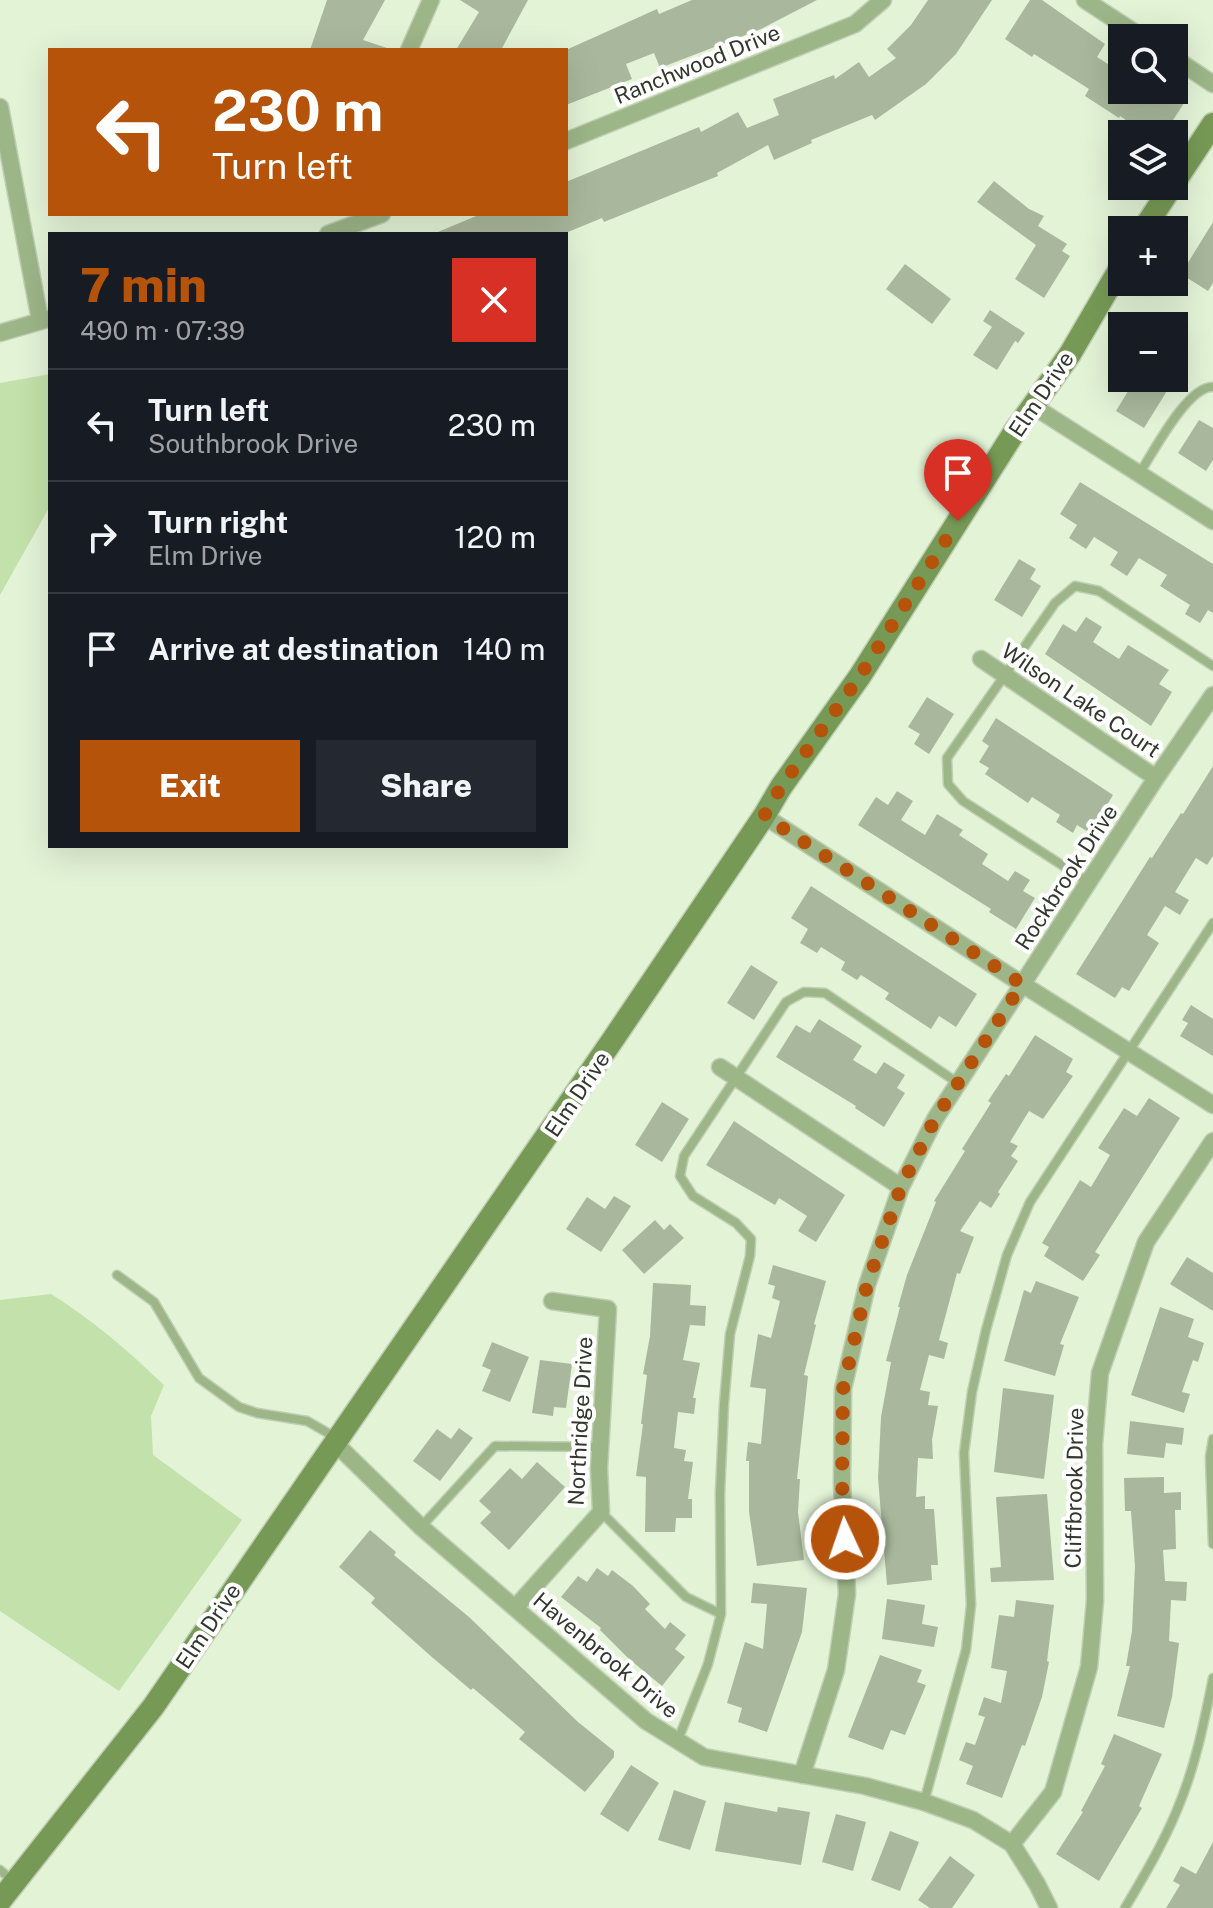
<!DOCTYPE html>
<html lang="en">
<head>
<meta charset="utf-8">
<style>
  body { margin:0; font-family:"Public Sans",sans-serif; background:#242831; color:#f1f3f6; height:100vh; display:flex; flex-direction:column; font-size:30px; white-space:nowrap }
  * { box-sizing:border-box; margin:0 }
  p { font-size:26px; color:#9ea1a6 }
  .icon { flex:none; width:44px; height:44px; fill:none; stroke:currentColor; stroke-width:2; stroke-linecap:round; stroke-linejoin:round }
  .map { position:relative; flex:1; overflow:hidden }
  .panel { position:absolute; left:48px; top:232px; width:520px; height:616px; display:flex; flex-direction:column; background:#171b24; border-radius:0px; box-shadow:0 8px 32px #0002 }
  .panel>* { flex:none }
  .top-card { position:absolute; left:48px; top:48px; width:520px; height:168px; border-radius:0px; box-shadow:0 8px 32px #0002; background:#b45309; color:#fff; overflow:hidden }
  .buttons { position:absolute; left:1108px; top:24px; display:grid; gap:16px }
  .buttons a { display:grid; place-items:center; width:80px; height:80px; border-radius:0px; background:#171b24; box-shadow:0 8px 32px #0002; font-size:40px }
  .pin { position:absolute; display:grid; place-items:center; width:68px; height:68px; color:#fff; margin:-82px -34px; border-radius:50% 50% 50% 0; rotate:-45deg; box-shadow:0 0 8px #0007 }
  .pin .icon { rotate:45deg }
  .me { position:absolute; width:88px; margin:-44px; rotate:357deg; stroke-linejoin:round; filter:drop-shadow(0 0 6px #0008) }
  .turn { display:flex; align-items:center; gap:28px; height:168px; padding:0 32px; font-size:36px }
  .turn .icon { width:104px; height:104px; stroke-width:2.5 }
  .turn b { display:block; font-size:56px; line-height:68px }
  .round { display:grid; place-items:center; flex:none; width:84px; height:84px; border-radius:0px; background:#242831 }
  .headline { display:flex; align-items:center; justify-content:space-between; height:136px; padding:0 32px }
  h1 { font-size:48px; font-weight:800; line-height:60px; color:#b45309 }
  .action { display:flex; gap:16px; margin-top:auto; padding:16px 32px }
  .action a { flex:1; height:92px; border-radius:0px; background:#b45309; color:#fff; font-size:32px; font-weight:800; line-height:92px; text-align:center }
  .action a+a { background:#242831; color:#f1f3f6 }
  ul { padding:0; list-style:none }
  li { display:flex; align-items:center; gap:24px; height:112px; padding:0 32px; border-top:2px solid #363941 }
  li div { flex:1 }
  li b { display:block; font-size:30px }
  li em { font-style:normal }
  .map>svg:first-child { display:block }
  .green { fill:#c3e1aa }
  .building { fill:#a9b89c }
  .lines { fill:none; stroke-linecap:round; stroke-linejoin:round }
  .lane-casing { stroke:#c0ceb4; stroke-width:11 }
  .street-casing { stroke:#c0ceb4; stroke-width:19 }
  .secondary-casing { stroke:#c0ceb4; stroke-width:25 }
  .lane { stroke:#9db688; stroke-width:8 }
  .street { stroke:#9db688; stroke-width:16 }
  .secondary { stroke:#769a55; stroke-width:22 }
  .route { stroke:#b45309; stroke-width:14; stroke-dasharray:0 25.2 }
  .labels { text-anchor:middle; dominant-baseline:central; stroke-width:8; stroke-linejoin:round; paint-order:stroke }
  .street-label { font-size:22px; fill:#32382d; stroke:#fff }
</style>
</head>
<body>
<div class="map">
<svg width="1213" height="1908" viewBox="0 0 1213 1908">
  <rect width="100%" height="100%" fill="#e3f3d6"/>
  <path class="green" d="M50,374V506L0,595V383Z
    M51,1294C93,1320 128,1351 164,1385L151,1416L153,1455L242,1520L119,1691L0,1611V1300Z"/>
  <path class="building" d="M327,0H385L363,40L387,48L386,50H310Z
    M460,0H528L501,50H456L479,12Z
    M692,0H817L761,29L660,68L654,53L626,64L632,79L566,105V50L657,9L659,14Z
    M928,0H992L956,54L926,84L875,120L872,115L811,140L812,143L774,160L768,145L717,173L718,176L604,222L602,218L563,234H433L481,214H566V182L699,127L701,132L738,112L747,128L779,115L773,99L834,75L835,79L859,62L869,77L896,58L887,49L911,25Z
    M1030,0H1042L1105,44L1097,57L1122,73V90H1177L1188,97L1164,134H1147L1120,116L1119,118L1085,96L1089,89L1034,54L1032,57L1005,39Z
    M994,181L1029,209L1044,216L1038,226L1067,244L1062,251L1070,256L1044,298L1015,279L1036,245L977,202Z
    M1213,222V283L1208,291L1181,274Z
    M905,264L951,299L932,324L886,289Z
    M990,310L1025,333L1018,343L1015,341L997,370L973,355L992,327L983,321Z
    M1136,378H1175L1144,428L1116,411Z
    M1199,420L1213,428V460L1206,471L1178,453Z
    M1080,482L1213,564V613L1208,610L1200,623L1185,614L1190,605L1160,586L1167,575L1139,558L1127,576L1110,565L1118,552L1094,537L1086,549L1069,538L1077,525L1060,514Z
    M1019,559L1036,569L1030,579L1041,586L1022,617L994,600Z
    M1086,617L1102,627L1093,642L1119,659L1128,645L1169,670L1159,684L1172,692L1151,726L1045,654L1063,624L1076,632Z
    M927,697L954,714L929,754L914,744L920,734L908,727Z
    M996,718L1113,795L1090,833L1077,825L1073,833L1056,822L1060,815L1032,797L1028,803L985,774L989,768L979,762L989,746L982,741Z
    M1213,766V856L1207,865L1196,858L1175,892L1189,900L1180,915L1165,906L1147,935L1159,943L1129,991L1122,987L1115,998L1076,974L1150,857L1152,858L1181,813L1183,814Z
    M897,791L913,801L901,820L925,835L937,814L963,830L959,835L988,854L982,864L1008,881L1015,871L1030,880L1023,891L1035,898L1016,929L989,912L991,909L858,825L876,797L888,805Z
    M811,886L977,994L956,1027L939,1016L931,1029L885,999L889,993L861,975L857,980L841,970L845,962L821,947L817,953L800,943L808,929L791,918Z
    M751,965L778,982L754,1020L727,1003Z
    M1191,1005L1213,1019V1056L1180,1036L1188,1023L1182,1020Z
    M819,1019L862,1046L853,1060L876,1074L884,1062L905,1075L897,1088L905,1093L884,1127L855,1108L856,1106L776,1057L796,1025L810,1033Z
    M1035,1035L1073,1059L1066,1072L1073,1076L1043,1119L1029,1111L1010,1142L1018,1146L1011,1156L1018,1161L998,1192L1000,1194L991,1208L980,1201L960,1231L974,1237L960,1274L957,1273L939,1340L948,1343L944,1359L929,1355L920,1390L930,1392L928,1405L938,1406L932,1440L933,1459L918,1458L916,1497L925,1496V1509H934L938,1565H931L932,1580L887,1585L878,1478L881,1417L891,1362L886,1361L900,1307H898L907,1275L936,1202L934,1201L965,1151L962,1149L991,1103L988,1101L1006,1074L1009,1076Z
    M1149,1098L1180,1118L1095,1252L1100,1255L1083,1281L1044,1256L1049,1247L1042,1243L1080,1180L1091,1187L1110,1155L1098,1148L1124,1108L1137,1116Z
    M662,1102L689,1119L662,1162L635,1145Z
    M734,1121L845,1195L816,1242L798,1231L807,1216L779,1198L775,1205L706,1165Z
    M614,1196L631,1206L601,1252L566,1229L587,1197L605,1209Z
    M655,1220L664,1230L670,1224L684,1238L644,1274L622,1250Z
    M1187,1257L1213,1273V1311L1170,1284Z
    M773,1265L826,1281L814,1324L816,1325L804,1375L808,1376L797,1479H800L798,1512L804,1560L757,1566L749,1512V1461H746L748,1442L761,1444L766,1389L750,1387L758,1334L771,1338L780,1301L772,1298L775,1286L768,1284Z
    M1036,1281L1079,1297L1060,1344L1064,1345L1055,1376L1004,1361L1024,1290L1031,1293Z
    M653,1283L691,1285L690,1305L706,1306L705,1326L690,1325L683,1360L700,1363L693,1398H696L694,1414L678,1412L674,1448L686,1450L684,1461L693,1462L688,1499H692V1518H676L675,1532H645L646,1477L636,1476L643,1424H641L647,1375L643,1374L650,1336Z
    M1160,1307L1194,1319L1188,1337L1204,1343L1198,1362L1193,1360L1182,1392L1190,1394L1184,1413L1131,1395Z
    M492,1342L529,1357L510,1402L482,1391L491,1370L482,1366Z
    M540,1360L572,1364L566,1408L554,1407L553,1416L532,1413Z
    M1003,1388L1054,1395L1044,1479L994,1472Z
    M1130,1421L1184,1428L1182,1445L1166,1443L1164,1458L1127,1454Z
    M459,1428L473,1438L440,1481L413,1461L437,1429L451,1439Z
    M537,1462L565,1487L509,1550L480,1523L491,1512L479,1501L510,1468L522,1479Z
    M1164,1477V1493L1181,1492V1510H1175L1176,1549L1163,1550L1165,1581L1187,1582L1186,1601L1171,1600L1169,1641L1179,1643L1172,1697L1164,1728L1117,1716L1130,1666H1126L1132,1631L1135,1566L1131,1511H1125L1124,1478Z
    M1047,1494L1054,1580L991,1582L990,1568L1001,1567L996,1497Z
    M370,1530L396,1552L394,1555L469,1617L578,1722L614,1751V1757L585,1792L519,1739L525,1732L473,1688L471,1690L433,1658L371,1603L375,1598L339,1567Z
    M597,1568L608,1576L612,1570L633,1586L650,1604L645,1609L665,1629L670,1622L686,1635L675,1649L685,1657L662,1686L629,1659L600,1630L601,1628L561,1597L578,1576L587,1582Z
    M753,1583L807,1588L802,1632L767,1732L738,1722L742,1708L727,1703L745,1642L763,1649L767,1604L751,1603Z
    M887,1599L925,1605L922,1624L938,1627L934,1647L882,1639Z
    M1016,1600L1054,1605L1047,1661L1049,1662L1042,1697L1025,1746L1022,1745L1002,1798L966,1784L973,1766L959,1760L966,1742L975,1745L985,1717L978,1715L984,1697L1001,1703L1007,1671L991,1668L999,1615L1014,1617Z
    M880,1655L922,1670L917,1682L926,1685L905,1735L891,1730L883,1750L848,1737Z
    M1114,1734L1162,1754L1139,1806L1142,1808L1099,1881L1056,1854L1083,1812L1081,1811L1105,1766L1101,1764Z
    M631,1765L659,1783L628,1832L600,1814Z
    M674,1790L706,1801L690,1850L658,1840Z
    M725,1802L777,1812L778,1807L810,1812L801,1865L715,1851Z
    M836,1814L866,1822L853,1871L822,1862Z
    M890,1831L919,1842L900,1891L871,1880Z
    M1213,1842V1908H1166L1180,1885L1173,1881L1181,1866L1196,1874Z
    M950,1856L975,1875L952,1908H930L918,1900Z"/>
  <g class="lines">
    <defs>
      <path id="lane" d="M1139,474C1153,453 1188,385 1213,387
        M1088,882L963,801L948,784L947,758L1055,603L1075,586L1099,591L1213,666
        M117,1275L154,1302L199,1378L239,1407L257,1413L307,1421L328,1433L334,1442
        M1213,1439L1210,1457L1213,1544
        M601,1512L686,1597L721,1614
        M421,1527L495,1446L600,1447
        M678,1740L708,1664L721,1614L720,1493L724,1404L730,1334L750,1256L751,1239L736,1223L693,1196L680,1176L684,1156L786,1002L804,992L825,993L958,1083
        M924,1802L966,1650L971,1605L964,1453L972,1392L986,1330L1007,1255L1030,1202L1213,923
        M0,1870L14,1882
        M1125,1908C1144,1876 1163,1844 1177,1810C1195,1768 1204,1723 1213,1678"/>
      <path id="street" d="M1085,0L1143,38
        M409,50L431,0
        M1174,58L1213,84
        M0,107L40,320
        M566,141L855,24L883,0
        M328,234L382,214
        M0,333L48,319
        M1033,406L1213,521
        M981,659L1156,778
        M764,816L1022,984L1213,1105
        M720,1067L901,1187
        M335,1443L421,1527L646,1721L704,1757L865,1786L924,1802L973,1820L1012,1844L1037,1884L1049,1908
        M515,1608L601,1512L599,1468L608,1309L552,1301
        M802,1775L836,1670L847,1594L842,1483L843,1389L867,1285L901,1187L935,1119L1156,778L1213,695
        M1012,1844L1053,1792L1089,1667L1095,1601L1094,1444L1100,1373L1146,1242L1213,1141"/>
      <path id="secondary" d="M1174,183L1213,124
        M1143,230L1172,186
        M0,1901L153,1707L614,1038L764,816L781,787L860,676L1015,431L1070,354L1122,265"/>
    </defs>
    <use href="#lane" class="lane-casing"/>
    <use href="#street" class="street-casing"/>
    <use href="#secondary" class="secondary-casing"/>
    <use href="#lane" class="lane"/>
    <use href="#street" class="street"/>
    <use href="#secondary" class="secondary"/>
  </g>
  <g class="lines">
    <path class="route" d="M845,1539L842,1483L843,1389L867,1285L901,1187L935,1119L1022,984L764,816L781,787L860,676L958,521"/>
  </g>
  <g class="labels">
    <g class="street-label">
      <text transform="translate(697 64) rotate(-22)">Ranchwood Drive</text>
      <text transform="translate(1041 394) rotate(-56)">Elm Drive</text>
      <text transform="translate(1081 700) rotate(34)">Wilson Lake Court</text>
      <text transform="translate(1066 877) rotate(-57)">Rockbrook Drive</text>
      <text transform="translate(577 1094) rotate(-56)">Elm Drive</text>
      <text transform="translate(580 1421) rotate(-87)">Northridge Drive</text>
      <text transform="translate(1074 1488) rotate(-89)">Cliffbrook Drive</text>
      <text transform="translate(208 1626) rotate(-56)">Elm Drive</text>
      <text transform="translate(606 1655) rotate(40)">Havenbrook Drive</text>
    </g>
  </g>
</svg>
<div class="buttons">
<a><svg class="icon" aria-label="search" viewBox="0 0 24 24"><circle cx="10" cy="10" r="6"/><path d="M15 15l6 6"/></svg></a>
<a><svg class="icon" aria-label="layers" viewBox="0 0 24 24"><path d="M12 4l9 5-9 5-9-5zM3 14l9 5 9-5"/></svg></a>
<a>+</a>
<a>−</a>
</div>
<div class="pin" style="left:958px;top:521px;background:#d93025"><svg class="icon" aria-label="arrive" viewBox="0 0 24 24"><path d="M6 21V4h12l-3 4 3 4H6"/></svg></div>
<svg class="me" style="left:845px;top:1539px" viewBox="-20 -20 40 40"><circle r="17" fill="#b45309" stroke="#fff" stroke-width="3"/><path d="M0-11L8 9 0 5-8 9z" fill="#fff"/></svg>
<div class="top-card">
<div class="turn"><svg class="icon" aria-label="left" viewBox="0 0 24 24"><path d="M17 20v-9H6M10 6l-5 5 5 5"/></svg><div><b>230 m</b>Turn left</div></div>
</div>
<section class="panel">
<div class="headline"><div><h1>7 min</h1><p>490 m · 07:39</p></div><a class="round" style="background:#d93025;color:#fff"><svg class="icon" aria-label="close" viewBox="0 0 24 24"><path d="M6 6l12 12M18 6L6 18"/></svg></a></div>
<ul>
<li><svg class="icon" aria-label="left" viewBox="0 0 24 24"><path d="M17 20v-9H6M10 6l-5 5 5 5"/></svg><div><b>Turn left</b><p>Southbrook Drive</p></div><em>230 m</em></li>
<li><svg class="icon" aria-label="right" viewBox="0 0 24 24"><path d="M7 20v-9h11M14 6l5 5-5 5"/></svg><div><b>Turn right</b><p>Elm Drive</p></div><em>120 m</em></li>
<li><svg class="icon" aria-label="arrive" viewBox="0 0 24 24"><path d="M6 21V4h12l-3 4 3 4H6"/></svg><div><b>Arrive at destination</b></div><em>140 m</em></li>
</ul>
<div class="action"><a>Exit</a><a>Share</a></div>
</section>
</div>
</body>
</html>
